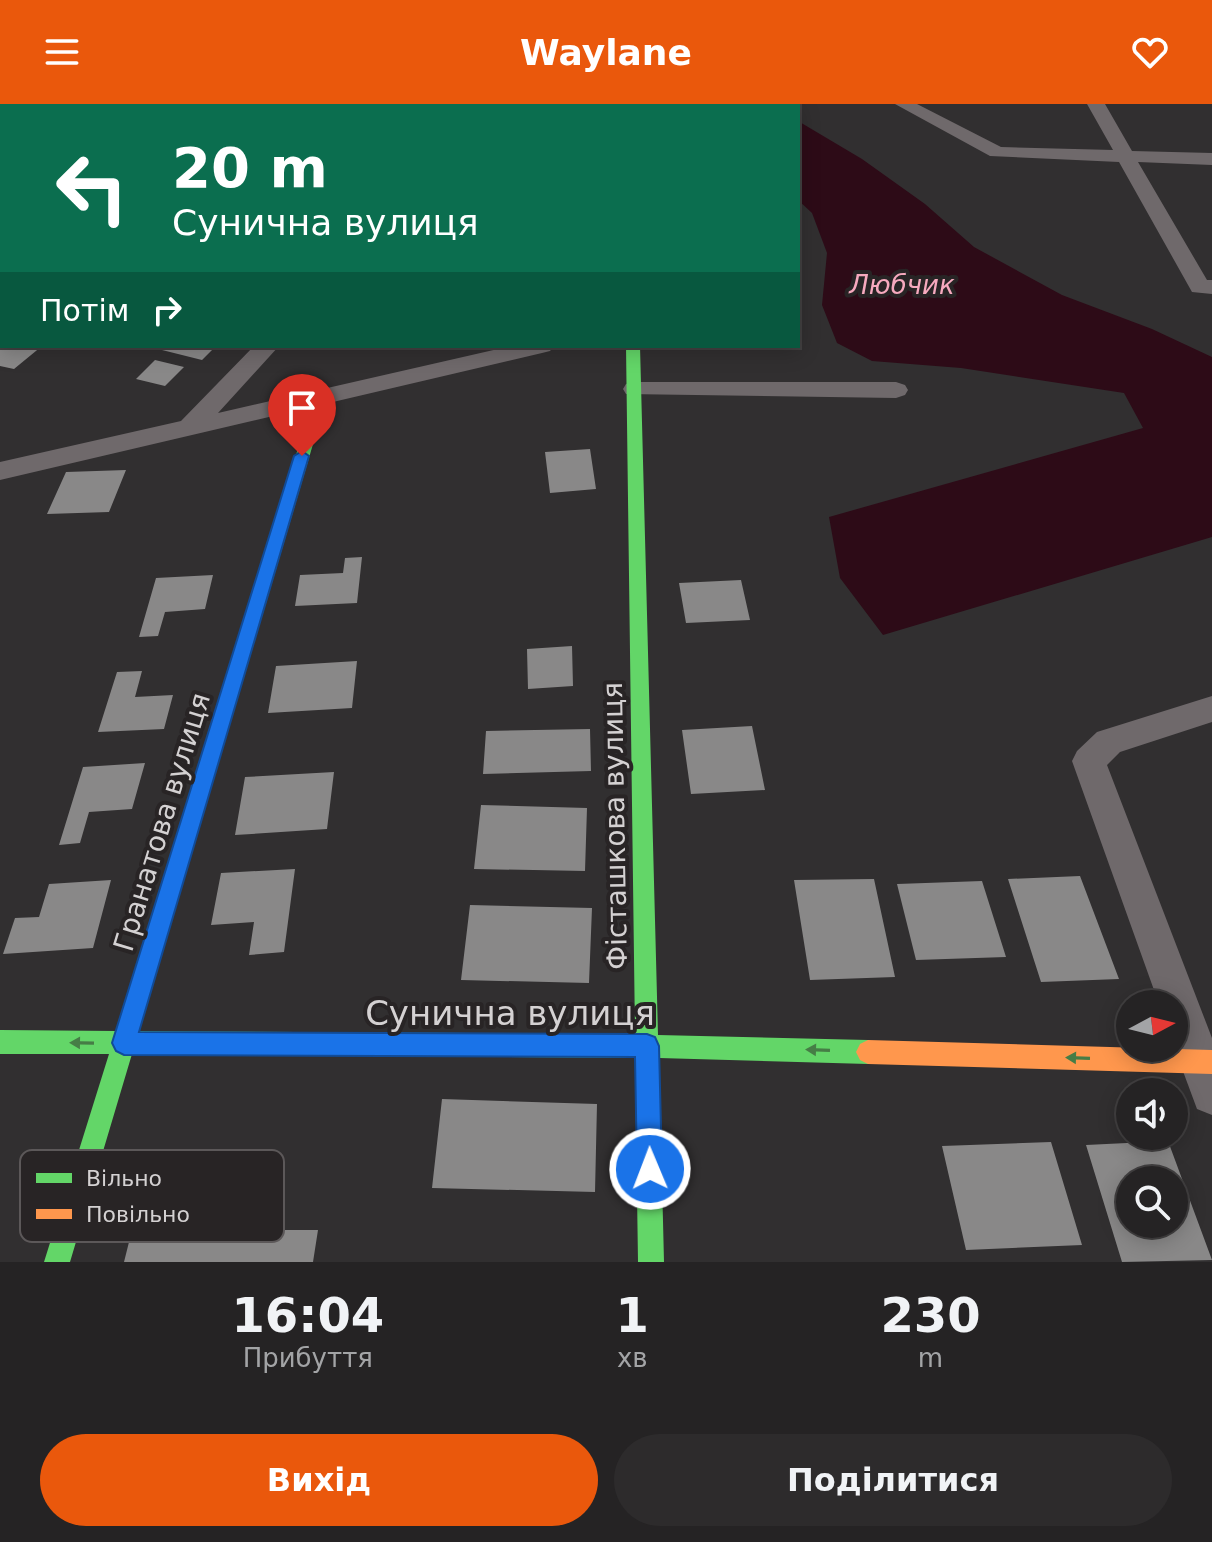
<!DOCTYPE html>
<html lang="uk">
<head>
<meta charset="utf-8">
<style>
  body { margin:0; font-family:"DejaVu Sans",sans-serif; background:#2d2b2c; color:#f1f3f6; height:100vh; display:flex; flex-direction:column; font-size:30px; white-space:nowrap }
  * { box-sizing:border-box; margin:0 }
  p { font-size:26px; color:#a3a4a6 }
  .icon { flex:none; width:44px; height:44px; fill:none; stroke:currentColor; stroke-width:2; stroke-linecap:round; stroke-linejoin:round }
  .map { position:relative; height:1158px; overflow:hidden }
  .panel { display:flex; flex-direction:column; background:#252324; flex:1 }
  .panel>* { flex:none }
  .guide { position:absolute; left:0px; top:0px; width:800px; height:244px; box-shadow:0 4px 20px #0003,0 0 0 2px #424041; background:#0b6e4f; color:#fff; overflow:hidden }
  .needle { width:52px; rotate:83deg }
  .controls { position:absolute; left:1116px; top:886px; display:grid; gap:16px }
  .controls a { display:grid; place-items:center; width:72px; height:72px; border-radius:50%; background:#252324; box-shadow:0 4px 20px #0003,0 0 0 2px #424041; font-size:40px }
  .pin { position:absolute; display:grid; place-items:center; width:68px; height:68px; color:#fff; margin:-82px -34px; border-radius:50% 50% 50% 0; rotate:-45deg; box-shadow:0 0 8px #0007 }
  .pin .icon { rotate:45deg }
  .me { position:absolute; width:88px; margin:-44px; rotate:359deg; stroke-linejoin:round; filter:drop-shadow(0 0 6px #0008) }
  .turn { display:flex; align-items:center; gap:28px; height:168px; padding:0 40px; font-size:36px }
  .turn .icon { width:104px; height:104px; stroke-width:2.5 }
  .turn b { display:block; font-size:56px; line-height:68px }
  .then { display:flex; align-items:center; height:76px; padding:0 40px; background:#0003; gap:16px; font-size:30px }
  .eta { display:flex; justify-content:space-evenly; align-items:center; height:136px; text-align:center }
  .eta b { font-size:48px; font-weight:600; line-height:56px }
  .cta { display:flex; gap:16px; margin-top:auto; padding:16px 40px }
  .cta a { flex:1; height:92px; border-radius:48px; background:#ea580c; color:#fff; font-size:32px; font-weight:600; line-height:92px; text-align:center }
  .cta a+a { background:#2d2b2c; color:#f1f3f6 }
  header { display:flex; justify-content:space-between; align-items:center; height:104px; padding:0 40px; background:#ea580c; color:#fff; font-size:36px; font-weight:600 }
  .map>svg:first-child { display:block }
  .water { fill:#2d0b17 }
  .building { fill:#898888; fill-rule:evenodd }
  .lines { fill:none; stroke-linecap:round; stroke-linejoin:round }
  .street { fill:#6f696b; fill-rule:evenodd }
  .fast { fill:#63d668; fill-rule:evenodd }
  .slow { fill:#ff974d; fill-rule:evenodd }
  .oneway { fill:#467d46 }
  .route { fill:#1a73e8; stroke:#114b97; stroke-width:2 }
  .labels { text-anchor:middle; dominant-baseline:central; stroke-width:8; stroke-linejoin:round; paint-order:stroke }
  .far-water-label { font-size:26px; font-style:italic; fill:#f6a9be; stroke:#282425 }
  .street-label { font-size:28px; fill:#d4d1d2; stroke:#282425 }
  .near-street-label { font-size:34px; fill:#d4d1d2; stroke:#282425 }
  .key { fill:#282425; stroke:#5c5859; stroke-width:2 }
  .key-label { font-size:22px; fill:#d4d1d2 }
</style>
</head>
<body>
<header><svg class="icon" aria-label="menu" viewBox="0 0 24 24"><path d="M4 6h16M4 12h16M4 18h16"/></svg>Waylane<svg class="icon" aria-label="heart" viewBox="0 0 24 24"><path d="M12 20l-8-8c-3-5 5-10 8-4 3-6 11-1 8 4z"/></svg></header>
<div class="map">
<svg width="1212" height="1158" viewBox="0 0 1212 1158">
  <rect width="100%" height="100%" fill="#312f30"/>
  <path class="water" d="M798,17L862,55L925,100L974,143L1062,191L1152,225L1212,253V433L883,531L840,474L829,413L1143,324L1124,289L961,264L872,257L837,239L822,201L827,149L812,109L798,96Z"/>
  <path class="building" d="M0,242H42L14,265L0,262Z
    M146,242H216L202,256Z
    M155,256L184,263L165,282L136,275Z
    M590,345L596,385L550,389L545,348Z
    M126,366L109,408L47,410L66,368Z
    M362,453L357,499L295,502L300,471L343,469L345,454Z
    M213,471L205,505L165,508L158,532L139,533L156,474Z
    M741,476L750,516L686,519L679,479Z
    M572,542L573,582L528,585L527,545Z
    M357,557L352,604L268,609L276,562Z
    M142,567L135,593L173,591L164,625L98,628L117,568Z
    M752,622L765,686L691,690L682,626Z
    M590,625L591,667L483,670L486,627Z
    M145,659L132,705L89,708L80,739L59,741L83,663Z
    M334,668L327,725L235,731L245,673Z
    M481,701L587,704L585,767L474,765Z
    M295,765L284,848L249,851L254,818L211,821L221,769Z
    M1080,772L1119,875L1041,878L1008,775Z
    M874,775L895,873L810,876L794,776Z
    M111,776L93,844L3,850L15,814L39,813L49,780Z
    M982,777L1006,853L916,856L897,780Z
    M470,801L592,804L589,879L461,876Z
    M442,995L597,1000L595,1088L432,1084Z
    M1168,1037L1212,1156L1122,1158L1086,1041ZM1130,1076H1174V1120H1130Z
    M1051,1038L1082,1141L966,1146L942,1042Z
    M132,1126H318L313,1158H124Z"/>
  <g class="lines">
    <path class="street" d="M0,0H12L2,2L0,7Z
      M219,0H238L217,2Z
      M895,0H917L1001,43L1113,46L1087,0H1105L1132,47L1212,49V61L1138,58L1207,176H1212V190L1192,188L1119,58L990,52Z
      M254,242H279L218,309L511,242H554L550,247L542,249L0,376V358L181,317Z
      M635,278H896L905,281L908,286L905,291L896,294L626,290L623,285L626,280Z
      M1212,592V618L1120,648L1107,661L1212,934V1011L1197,1005L1174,943V900H1159L1072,657L1077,647L1097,628Z"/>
    <path class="fast" d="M626,242H640L658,931L868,936L876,940L880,948L876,956L868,960L659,954L664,1158H638L635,954L132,950L70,1158H44L109,950H0V926L116,927L315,290H325L327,293L139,927L635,930Z"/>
    <path class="slow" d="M868,936L1212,946V970L868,960L860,956L856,948L860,940Z"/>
  </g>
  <defs><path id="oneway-solid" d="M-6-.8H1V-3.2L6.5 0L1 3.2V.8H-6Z" transform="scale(2)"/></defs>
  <g class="oneway">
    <use href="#oneway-solid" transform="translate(82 939) rotate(-179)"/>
    <use href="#oneway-solid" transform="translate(818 946) rotate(-178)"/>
    <use href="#oneway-solid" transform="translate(1078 954) rotate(-178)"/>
  </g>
  <path class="route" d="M302,347L309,352L139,928L647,930L655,933L659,942L662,1065L659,1074L650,1078L641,1074L637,1065L635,953L124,951L116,947L112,939L294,352Z"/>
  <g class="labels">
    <g class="far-water-label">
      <text x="902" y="181">Любчик</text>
    </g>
    <g class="street-label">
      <text transform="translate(162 718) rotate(-73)">Гранатова вулиця</text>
      <text transform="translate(615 722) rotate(-91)">Фісташкова вулиця</text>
    </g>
    <g class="near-street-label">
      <text x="510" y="909">Сунична вулиця</text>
    </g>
  </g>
  <rect x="20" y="1046" width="264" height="92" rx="12" class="key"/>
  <rect x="36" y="1069" width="36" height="10" fill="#63d668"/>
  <rect x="36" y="1105" width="36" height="10" fill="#ff974d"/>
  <g class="key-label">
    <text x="86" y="1082">Вільно</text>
    <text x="86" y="1118">Повільно</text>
  </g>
</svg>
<div class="controls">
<a><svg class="needle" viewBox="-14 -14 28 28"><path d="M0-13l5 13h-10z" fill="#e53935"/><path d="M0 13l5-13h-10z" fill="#a3a4a6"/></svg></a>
<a><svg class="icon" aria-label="sound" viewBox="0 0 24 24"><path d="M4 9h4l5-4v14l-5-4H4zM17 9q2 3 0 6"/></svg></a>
<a><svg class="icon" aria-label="search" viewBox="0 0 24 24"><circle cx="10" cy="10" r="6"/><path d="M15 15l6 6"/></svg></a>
</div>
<div class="pin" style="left:302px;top:352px;background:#d93025"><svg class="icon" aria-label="arrive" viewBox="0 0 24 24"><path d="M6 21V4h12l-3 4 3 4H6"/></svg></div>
<svg class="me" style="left:650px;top:1065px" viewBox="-20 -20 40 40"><circle r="17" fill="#1a73e8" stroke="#fff" stroke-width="3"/><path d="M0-11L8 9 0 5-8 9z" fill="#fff"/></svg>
<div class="guide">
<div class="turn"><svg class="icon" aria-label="left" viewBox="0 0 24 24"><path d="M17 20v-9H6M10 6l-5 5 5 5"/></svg><div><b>20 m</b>Сунична вулиця</div></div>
<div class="then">Потім<svg class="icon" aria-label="right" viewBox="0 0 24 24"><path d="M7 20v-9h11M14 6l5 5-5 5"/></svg></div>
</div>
</div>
<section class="panel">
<div class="eta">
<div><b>16:04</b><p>Прибуття</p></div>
<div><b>1</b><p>хв</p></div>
<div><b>230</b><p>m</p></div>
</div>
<div class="cta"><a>Вихід</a><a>Поділитися</a></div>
</section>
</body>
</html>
